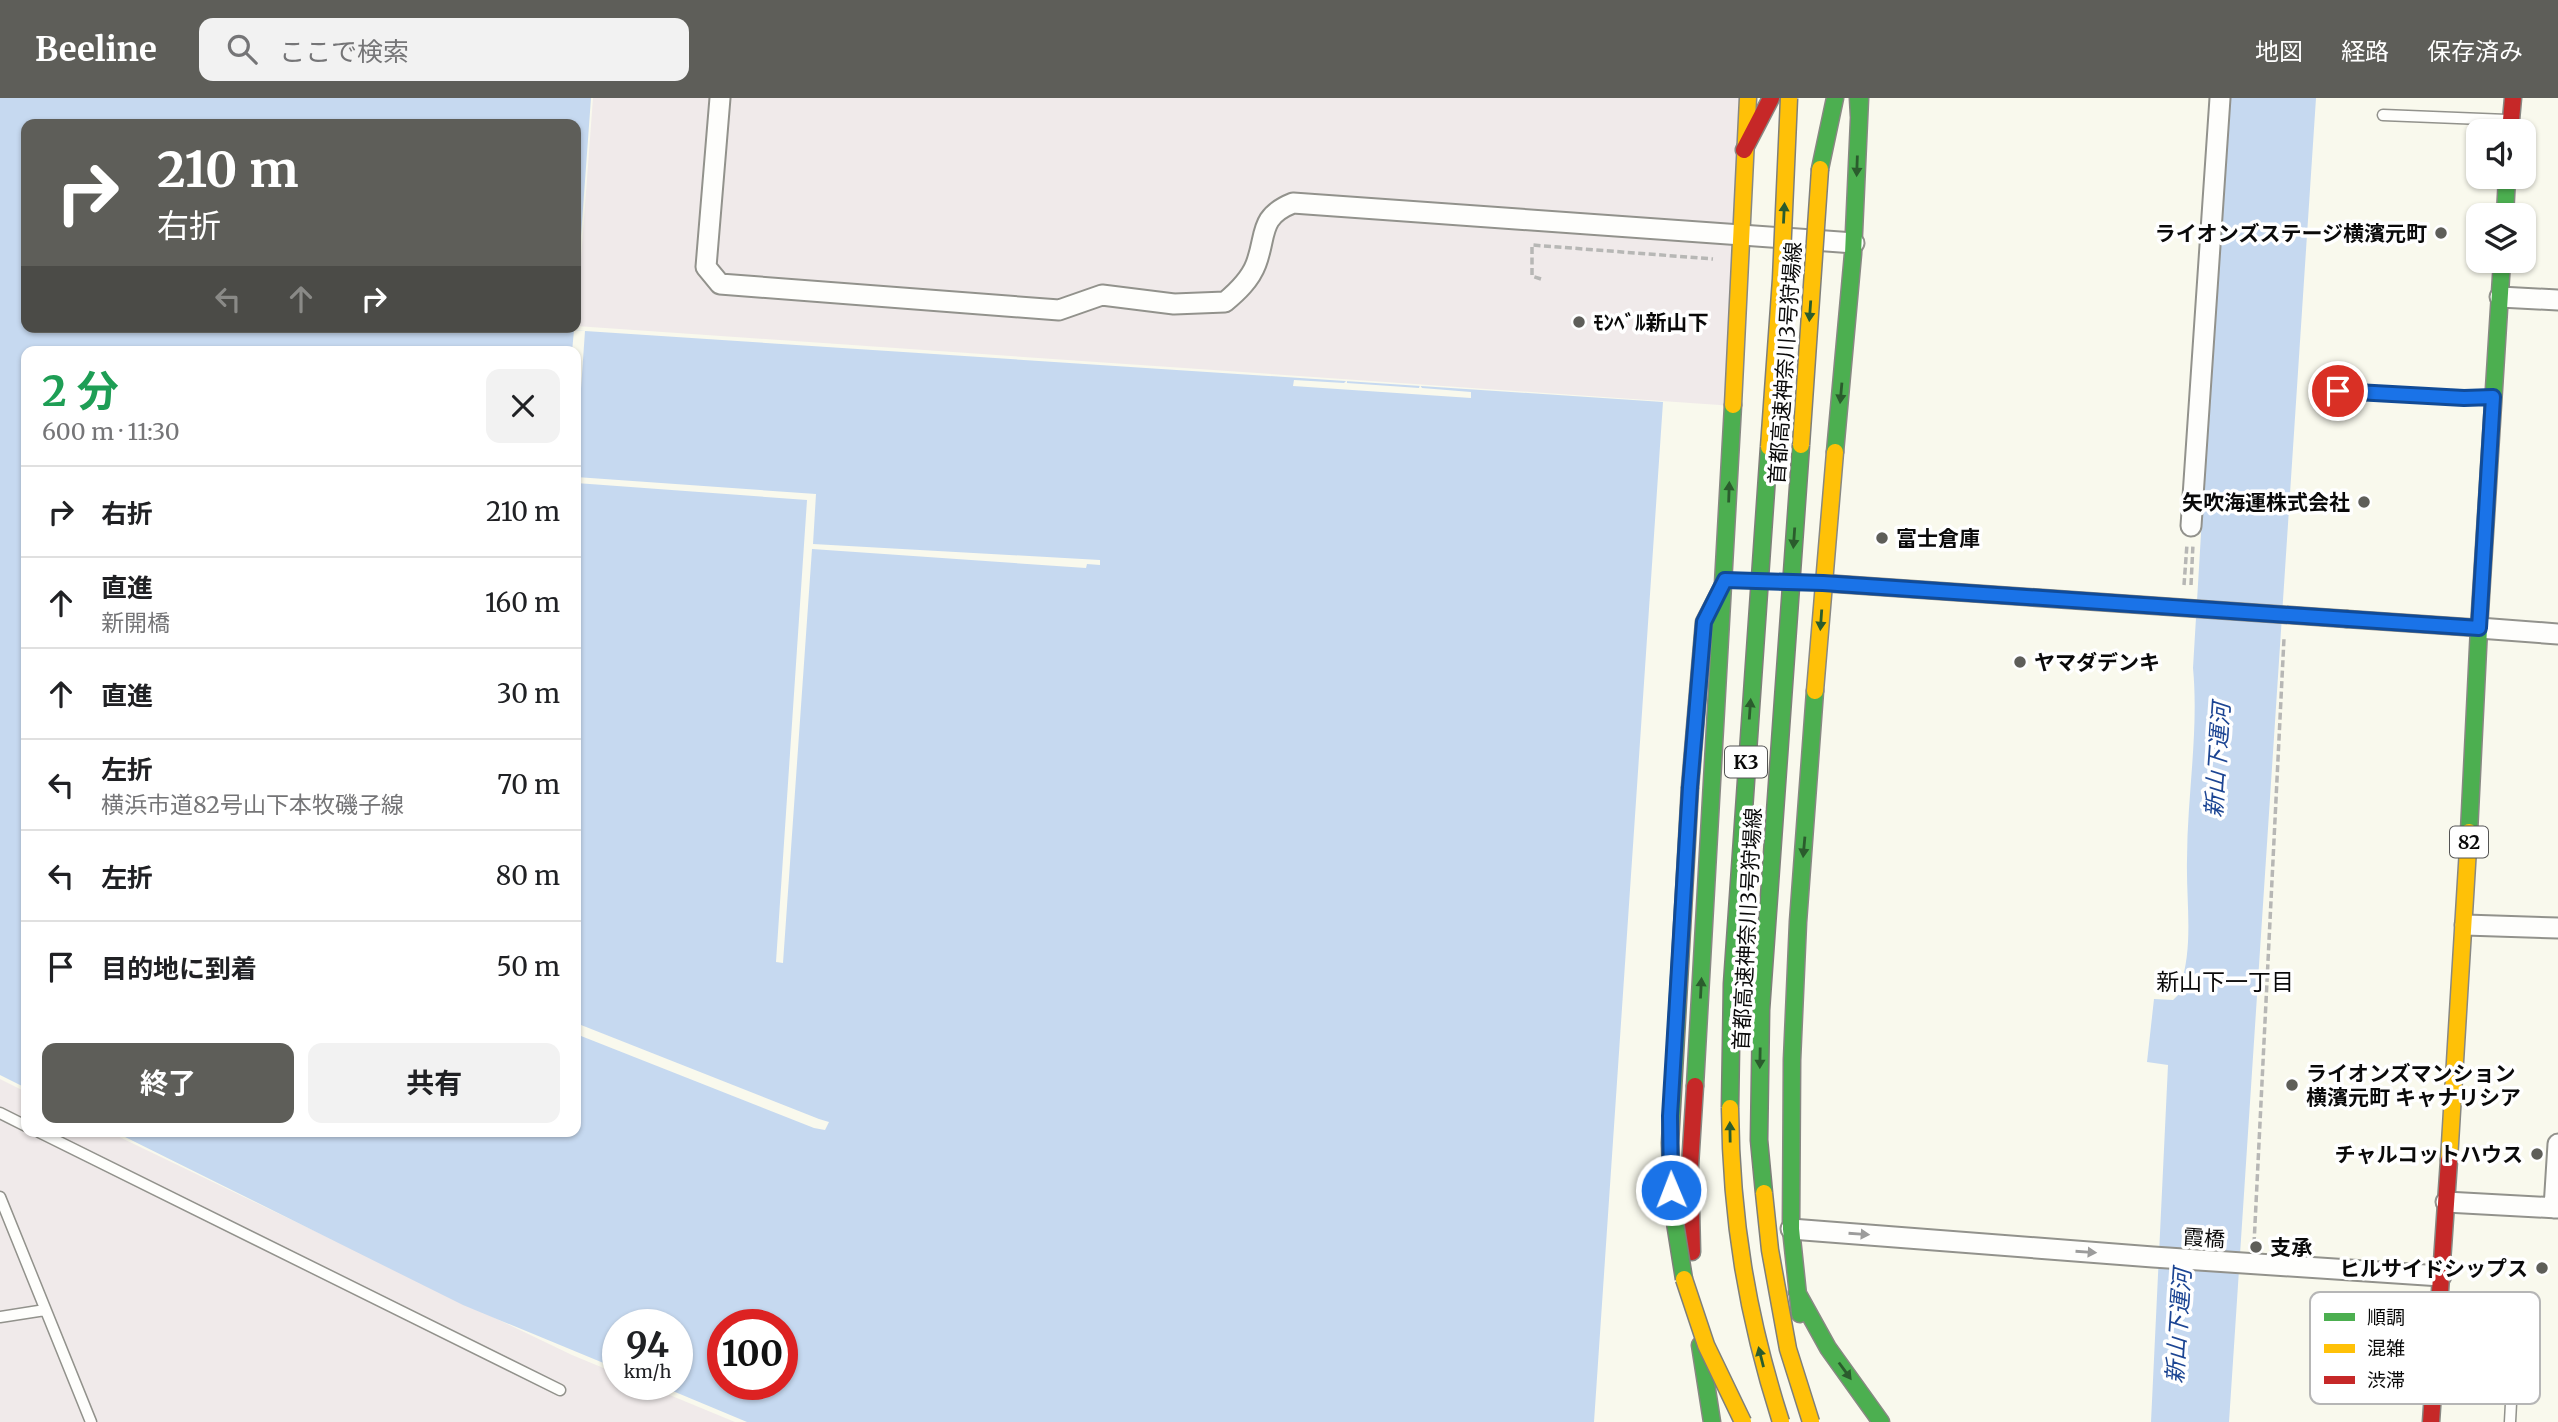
<!DOCTYPE html>
<html lang="ja">
<head>
<meta charset="utf-8">
<style>
  body { margin:0; font-family:Merriweather,"Noto Sans JP",serif; background:#f2f2f2; color:#202124; height:100vh; display:flex; flex-direction:column; font-size:26px; white-space:nowrap }
  * { box-sizing:border-box; margin:0 }
  p { font-size:23px; color:#757577 }
  .icon { flex:none; width:38px; height:38px; fill:none; stroke:currentColor; stroke-width:2; stroke-linecap:round; stroke-linejoin:round }
  .map { position:relative; flex:1; overflow:hidden }
  .panel { position:absolute; left:21px; top:248px; width:560px; height:791px; display:flex; flex-direction:column; background:#fff; border-radius:14px; box-shadow:0 2px 5px #0004 }
  .panel>* { flex:none }
  .top-card { position:absolute; left:21px; top:21px; width:560px; height:214px; border-radius:14px; box-shadow:0 2px 5px #0004; background:#5e5e59; color:#fff; overflow:hidden }
  .fabs { position:absolute; left:2466px; top:21px; display:grid; gap:14px }
  .fabs a { display:grid; place-items:center; width:70px; height:70px; border-radius:14px; background:#fff; box-shadow:0 2px 5px #0004; font-size:35px }
  .speed { position:absolute; left:602px; top:1211px; display:flex; gap:14px; font-size:35px; font-weight:700; text-align:center }
  .speed>* { display:grid; place-content:center; width:91px; height:91px; border-radius:50%; background:#fff; box-shadow:0 2px 5px #0004; line-height:1 }
  .speed small { font-size:18px; font-weight:400 }
  .speed .limit { border:10px solid #d22; background:#fff; color:#111 }
  .pin { position:absolute; display:grid; place-items:center; width:60px; height:60px; color:#fff; margin:-30px; border:4px solid #fff; border-radius:50%; box-shadow:0 2px 7px #0007 }
  .me { position:absolute; width:77px; margin:-38px; rotate:359deg; stroke-linejoin:round; filter:drop-shadow(0 0 5px #0008) }
  .turn { display:flex; align-items:center; gap:24px; height:147px; padding:0 21px; font-size:32px }
  .turn .icon { width:91px; height:91px; stroke-width:2.5 }
  .turn b { display:block; font-size:49px; line-height:60px }
  .lanes { display:flex; align-items:center; height:66px; padding:0 21px; background:#0003; justify-content:center; gap:35px; direction:ltr }
  .lanes .off { opacity:.35 }
  .round { display:grid; place-items:center; flex:none; width:74px; height:74px; border-radius:14px; background:#f2f2f2 }
  .summary { display:flex; align-items:center; justify-content:space-between; height:119px; padding:0 21px }
  h1 { font-size:42px; font-weight:700; line-height:52px; color:#1e9e55 }
  .button { display:flex; gap:14px; margin-top:auto; padding:14px 21px }
  .button a { flex:1; height:80px; border-radius:14px; background:#5e5e59; color:#fff; font-size:28px; font-weight:700; line-height:80px; text-align:center }
  .button a+a { background:#f2f2f2; color:#202124 }
  ul { padding:0; list-style:none }
  li { display:flex; align-items:center; gap:21px; height:91px; padding:0 21px; border-top:2px solid #e0e0e0 }
  li div { flex:1 }
  li b { display:block; font-size:26px }
  li em { font-style:normal }
  header { display:flex; align-items:center; gap:42px; box-sizing:border-box; height:98px; padding:0 35px; background:#5e5e59; color:#fff }
  header strong { font-size:33px }
  nav { display:flex; gap:38px; margin-inline-start:auto; font-size:24px }
  .search { width:490px; height:63px; background:#f2f2f2; display:flex; align-items:center; gap:18px; box-sizing:border-box; padding:0 24px; border-radius:14px; color:#757577; font-size:26px }
  .map>svg:first-child { display:block }
  .industrial { fill:#f0eaea }
  .water { fill:#c6d9f0; fill-rule:evenodd }
  .pier { fill:#f9f9ed }
  .lines { fill:none; stroke-linecap:round; stroke-linejoin:round }
  .lane-casing { stroke:#92928c; stroke-width:13 }
  .street-casing { stroke:#92928c; stroke-width:23 }
  .fast-casing { stroke:#888883; stroke-width:19 }
  .slow-casing { stroke:#888883; stroke-width:19 }
  .jam-casing { stroke:#888883; stroke-width:19 }
  .path { stroke:#b7b7b5; stroke-width:3.5; stroke-dasharray:7 3.5; stroke-linecap:butt }
  .lane { stroke:#fefefc; stroke-width:10 }
  .street { stroke:#fefefc; stroke-width:19 }
  .fast { stroke:#4caf50; stroke-width:16 }
  .slow { stroke:#ffc107; stroke-width:16 }
  .jam { stroke:#c62828; stroke-width:16 }
  .fast-bridge-casing { stroke:#7f7f7a; stroke-width:19; stroke-linecap:butt }
  .slow-bridge-casing { stroke:#7f7f7a; stroke-width:19; stroke-linecap:butt }
  .fast-bridge { stroke:#4caf50; stroke-width:16 }
  .slow-bridge { stroke:#ffc107; stroke-width:16 }
  .oneway { fill:#2b5c2d }
  .oneway2 { fill:#9c9c9b }
  .route-casing { stroke:#114b97; stroke-width:18 }
  .route { stroke:#1a73e8; stroke-width:12 }
  .poi-dot { fill:#5e5e59; stroke:#fff; stroke-width:2.5 }
  .labels { text-anchor:middle; dominant-baseline:central; stroke-width:7; stroke-linejoin:round; paint-order:stroke }
  .shield { fill:#fff; stroke:#545454; stroke-width:2 }
  .shield-label { font-size:19px; font-weight:bold; fill:#0a0a0a }
  .poi-label { font-size:21px; font-weight:bold; fill:#0a0a0a; stroke:#fff; text-anchor:start }
  .street-label { font-size:21px; fill:#0a0a0a; stroke:#fff }
  .water-label { font-size:23px; font-style:italic; fill:#1c4593; stroke:#fff }
  .neighbourhood-label { font-size:23px; fill:#0a0a0a; stroke:#fff }
  .key { fill:#fff; stroke:#b6b6b6; stroke-width:2 }
  .key-label { font-size:19px; fill:#0a0a0a }
</style>
</head>
<body>
<header>
<strong>Beeline</strong>
<div class="search"><svg class="icon" aria-label="search" viewBox="0 0 24 24"><circle cx="10" cy="10" r="6"/><path d="M15 15l6 6"/></svg>ここで検索</div>
<nav><a>地図</a><a>経路</a><a>保存済み</a></nav>
</header>
<div class="map">
<svg width="2558" height="1324" viewBox="0 0 2558 1324">
  <rect width="100%" height="100%" fill="#f9f9ed"/>
  <path class="industrial" d="M593,0H1747L1734,308L576,228Z
    M0,981L26,994V1034H109L572,1257L618,1276V1286H643L735,1324H0Z"/>
  <path class="water" d="M0,0H591L576,207V26H26V229H574V232L585,233L1663,304L1594,1324H747L656,1286H677V1227H618V1271L463,1207L115,1034H576V254H26V990L0,977ZM723,1227H782V1286H723Z
    M2227,0H2316L2229,1324H2151L2168,967L2147,964L2154,901L2173,902L2182,893L2180,889C2194,848 2186,804 2187,762C2187,698 2199,634 2193,570Z"/>
  <path class="pier" d="M574,232L585,233L576,363V254H572Z
    M1294,282L1344,285L1347,282V285L1419,290L1420,287L1422,290L1471,294V300L1293,288Z
    M576,379L816,396L813,446L1100,462V467L1087,466L1086,470L812,451L783,865L776,864L807,402L576,385Z
    M576,925L819,1021L829,1024L825,1032L814,1030L576,936Z"/>
  <g class="lines">
    <defs>
      <path id="lane" d="M2383,17L2507,22
        M2338,293L2464,300L2489,299
        M0,1015L26,1028
        M39,1034L560,1292
        M0,1099L91,1324
        M0,1219L45,1212
        M2510,1324L2513,1267"/>
      <path id="street" d="M720,0L706,169L720,186L1059,212L1102,197L1174,206L1225,204C1237,194 1250,182 1256,166C1267,137 1258,119 1293,105L1854,145
        M2500,199L2558,202
        M2191,428L2220,0
        M2479,530L2558,536
        M2465,827L2558,830
        M2446,1104L2558,1110
        M2554,1110L2558,1046
        M1791,1131L2153,1159L2441,1178"/>
      <path id="fast" d="M1858,0L1859,18
        M1820,71L1835,0
        M2505,117L2507,79
        M1835,354L1853,156L1860,0
        M1823,485L2347,521
        M2469,734L2479,530L2502,163
        M1695,988L1733,307
        M1797,1194L1828,1250L1881,1324
        M1800,1216L1791,1131L1792,962L1798,824L1815,593
        M1700,1247L1712,1324"/>
      <path id="slow" d="M1733,307L1748,0
        M2347,521L2479,530
        M1815,593L1835,354
        M1690,689L1704,524L1725,483
        M2449,1062L2469,734"/>
      <path id="jam" d="M2510,33L2513,0
        M1744,52L1771,0
        M1692,1154L1690,1068L1695,988
        M2431,1324L2449,1062"/>
    </defs>
    <use href="#lane" class="lane-casing"/>
    <use href="#street" class="street-casing"/>
    <use href="#fast" class="fast-casing"/>
    <use href="#slow" class="slow-casing"/>
    <use href="#jam" class="jam-casing"/>
    <path class="path" d="M1541,181L1532,178V147L1713,161
      M2184,487L2187,446
      M2191,487L2193,446
      M2254,1146L2284,540"/>
    <use href="#lane" class="lane"/>
    <use href="#street" class="street"/>
    <use href="#fast" class="fast"/>
    <use href="#slow" class="slow"/>
    <use href="#jam" class="jam"/>
    <defs>
      <path id="fast-bridge" d="M1730,1010L1732,886L1769,349
        M1764,1095L1759,1042L1761,912L1801,347
        M1684,1181L1672,1106L1670,1045L1690,689"/>
      <path id="slow-bridge" d="M1801,347L1820,71
        M1769,349L1781,181L1789,0
        M1730,1010C1731,1121 1747,1218 1781,1324
        M1764,1095L1770,1152L1788,1251L1811,1324
        M1684,1181L1706,1247L1743,1324"/>
    </defs>
    <use href="#fast-bridge" class="fast-bridge-casing"/>
    <use href="#slow-bridge" class="slow-bridge-casing"/>
    <use href="#fast-bridge" class="fast-bridge"/>
    <use href="#slow-bridge" class="slow-bridge"/>
  </g>
  <defs><path id="oneway-solid" d="M-6-.8H1V-3.2L6.5 0L1 3.2V.8H-6Z" transform="scale(1.75)"/></defs>
  <g class="oneway">
    <use href="#oneway-solid" transform="translate(1857 68) rotate(92)"/>
    <use href="#oneway-solid" transform="translate(1784 115) rotate(-87)"/>
    <use href="#oneway-solid" transform="translate(1810 213) rotate(94)"/>
    <use href="#oneway-solid" transform="translate(1841 295) rotate(95)"/>
    <use href="#oneway-solid" transform="translate(1729 394) rotate(-88)"/>
    <use href="#oneway-solid" transform="translate(1794 440) rotate(94)"/>
    <use href="#oneway-solid" transform="translate(1821 522) rotate(94)"/>
    <use href="#oneway-solid" transform="translate(1750 611) rotate(-86)"/>
    <use href="#oneway-solid" transform="translate(1804 749) rotate(95)"/>
    <use href="#oneway-solid" transform="translate(1701 890) rotate(-87)"/>
    <use href="#oneway-solid" transform="translate(1760 960) rotate(91)"/>
    <use href="#oneway-solid" transform="translate(1730 1034) rotate(-91)"/>
    <use href="#oneway-solid" transform="translate(1761 1259) rotate(-104)"/>
    <use href="#oneway-solid" transform="translate(1845 1273) rotate(54)"/>
  </g>
  <g class="oneway2">
    <use href="#oneway-solid" transform="translate(1859 1136) rotate(4)"/>
    <use href="#oneway-solid" transform="translate(2086 1154) rotate(4)"/>
  </g>
  <g class="lines">
    <defs>
      <path id="route" d="M1671,1092L1670,1018L1690,689L1704,524L1725,482L1823,485L2479,530L2493,299L2464,300L2338,293"/>
    </defs>
    <use href="#route" class="route-casing"/>
    <use href="#route" class="route"/>
  </g>
  <g class="poi-dot">
    <circle cx="2441" cy="135" r="7"/>
    <circle cx="1579" cy="224" r="7"/>
    <circle cx="2364" cy="404" r="7"/>
    <circle cx="1882" cy="440" r="7"/>
    <circle cx="2020" cy="564" r="7"/>
    <circle cx="2292" cy="987" r="7"/>
    <circle cx="2537" cy="1056" r="7"/>
    <circle cx="2256" cy="1149" r="7"/>
    <circle cx="2542" cy="1170" r="7"/>
  </g>
  <g class="labels">
    <g class="shield">
      <rect x="1725" y="648.5" width="42" height="31" rx="5"/>
      <rect x="2450" y="728.5" width="38" height="31" rx="5"/>
    </g>
    <g class="shield-label">
      <text x="1746" y="664">K3</text>
      <text x="2469" y="744">82</text>
    </g>
    <g class="poi-label">
      <text x="2427" y="135" text-anchor="end">ライオンズステージ横濱元町</text>
      <text x="1593" y="224">ﾓﾝﾍﾞﾙ新山下</text>
      <text x="2350" y="404" text-anchor="end">矢吹海運株式会社</text>
      <text x="1896" y="440">富士倉庫</text>
      <text x="2034" y="564">ヤマダデンキ</text>
      <text x="2306" y="975">ライオンズマンション<tspan x="2306" dy="24">横濱元町 キャナリシア</tspan></text>
      <text x="2523" y="1056" text-anchor="end">チャルコットハウス</text>
      <text x="2270" y="1149">支承</text>
      <text x="2528" y="1170" text-anchor="end">ヒルサイドシップス</text>
    </g>
    <g class="street-label">
      <text transform="translate(1785 265) rotate(-86)">首都高速神奈川3号狩場線</text>
      <text transform="translate(1747 831) rotate(-87)">首都高速神奈川3号狩場線</text>
      <text transform="translate(2204 1140) rotate(4)">霞橋</text>
    </g>
    <g class="water-label">
      <text transform="translate(2217 662) rotate(-86)">新山下運河</text>
      <text transform="translate(2178 1228) rotate(-86)">新山下運河</text>
    </g>
    <g class="neighbourhood-label">
      <text x="2225" y="883">新山下一丁目</text>
    </g>
  </g>
  <rect x="2310" y="1194" width="230" height="112" rx="10" class="key"/>
  <rect x="2324" y="1215" width="31" height="8" fill="#4caf50"/>
  <rect x="2324" y="1246" width="31" height="9" fill="#ffc107"/>
  <rect x="2324" y="1278" width="31" height="8" fill="#c62828"/>
  <g class="key-label">
    <text x="2367" y="1226">順調</text>
    <text x="2367" y="1257">混雑</text>
    <text x="2367" y="1289">渋滞</text>
  </g>
</svg>
<div class="fabs">
<a><svg class="icon" aria-label="sound" viewBox="0 0 24 24"><path d="M4 9h4l5-4v14l-5-4H4zM17 9q2 3 0 6"/></svg></a>
<a><svg class="icon" aria-label="layers" viewBox="0 0 24 24"><path d="M12 4l9 5-9 5-9-5zM3 14l9 5 9-5"/></svg></a>
</div>
<div class="speed"><div>94<small>km/h</small></div><div class="limit">100</div></div>
<div class="pin" style="left:2338px;top:293px;background:#d93025"><svg class="icon" aria-label="arrive" viewBox="0 0 24 24"><path d="M6 21V4h12l-3 4 3 4H6"/></svg></div>
<svg class="me" style="left:1671px;top:1092px" viewBox="-20 -20 40 40"><circle r="17" fill="#1a73e8" stroke="#fff" stroke-width="3"/><path d="M0-11L8 9 0 5-8 9z" fill="#fff"/></svg>
<div class="top-card">
<div class="turn"><svg class="icon" aria-label="right" viewBox="0 0 24 24"><path d="M7 20v-9h11M14 6l5 5-5 5"/></svg><div><b>210 m</b>右折</div></div>
<div class="lanes"><svg class="icon off" aria-label="left" viewBox="0 0 24 24"><path d="M17 20v-9H6M10 6l-5 5 5 5"/></svg><svg class="icon off" aria-label="ahead" viewBox="0 0 24 24"><path d="M12 20V5M6 11l6-6 6 6"/></svg><svg class="icon" aria-label="right" viewBox="0 0 24 24"><path d="M7 20v-9h11M14 6l5 5-5 5"/></svg></div>
</div>
<section class="panel">
<div class="summary"><div><h1>2 分</h1><p>600 m · 11:30</p></div><a class="round"><svg class="icon" aria-label="close" viewBox="0 0 24 24"><path d="M6 6l12 12M18 6L6 18"/></svg></a></div>
<ul>
<li><svg class="icon" aria-label="right" viewBox="0 0 24 24"><path d="M7 20v-9h11M14 6l5 5-5 5"/></svg><div><b>右折</b></div><em>210 m</em></li>
<li><svg class="icon" aria-label="ahead" viewBox="0 0 24 24"><path d="M12 20V5M6 11l6-6 6 6"/></svg><div><b>直進</b><p>新開橋</p></div><em>160 m</em></li>
<li><svg class="icon" aria-label="ahead" viewBox="0 0 24 24"><path d="M12 20V5M6 11l6-6 6 6"/></svg><div><b>直進</b></div><em>30 m</em></li>
<li><svg class="icon" aria-label="left" viewBox="0 0 24 24"><path d="M17 20v-9H6M10 6l-5 5 5 5"/></svg><div><b>左折</b><p>横浜市道82号山下本牧磯子線</p></div><em>70 m</em></li>
<li><svg class="icon" aria-label="left" viewBox="0 0 24 24"><path d="M17 20v-9H6M10 6l-5 5 5 5"/></svg><div><b>左折</b></div><em>80 m</em></li>
<li><svg class="icon" aria-label="arrive" viewBox="0 0 24 24"><path d="M6 21V4h12l-3 4 3 4H6"/></svg><div><b>目的地に到着</b></div><em>50 m</em></li>
</ul>
<div class="button"><a>終了</a><a>共有</a></div>
</section>
</div>
</body>
</html>
